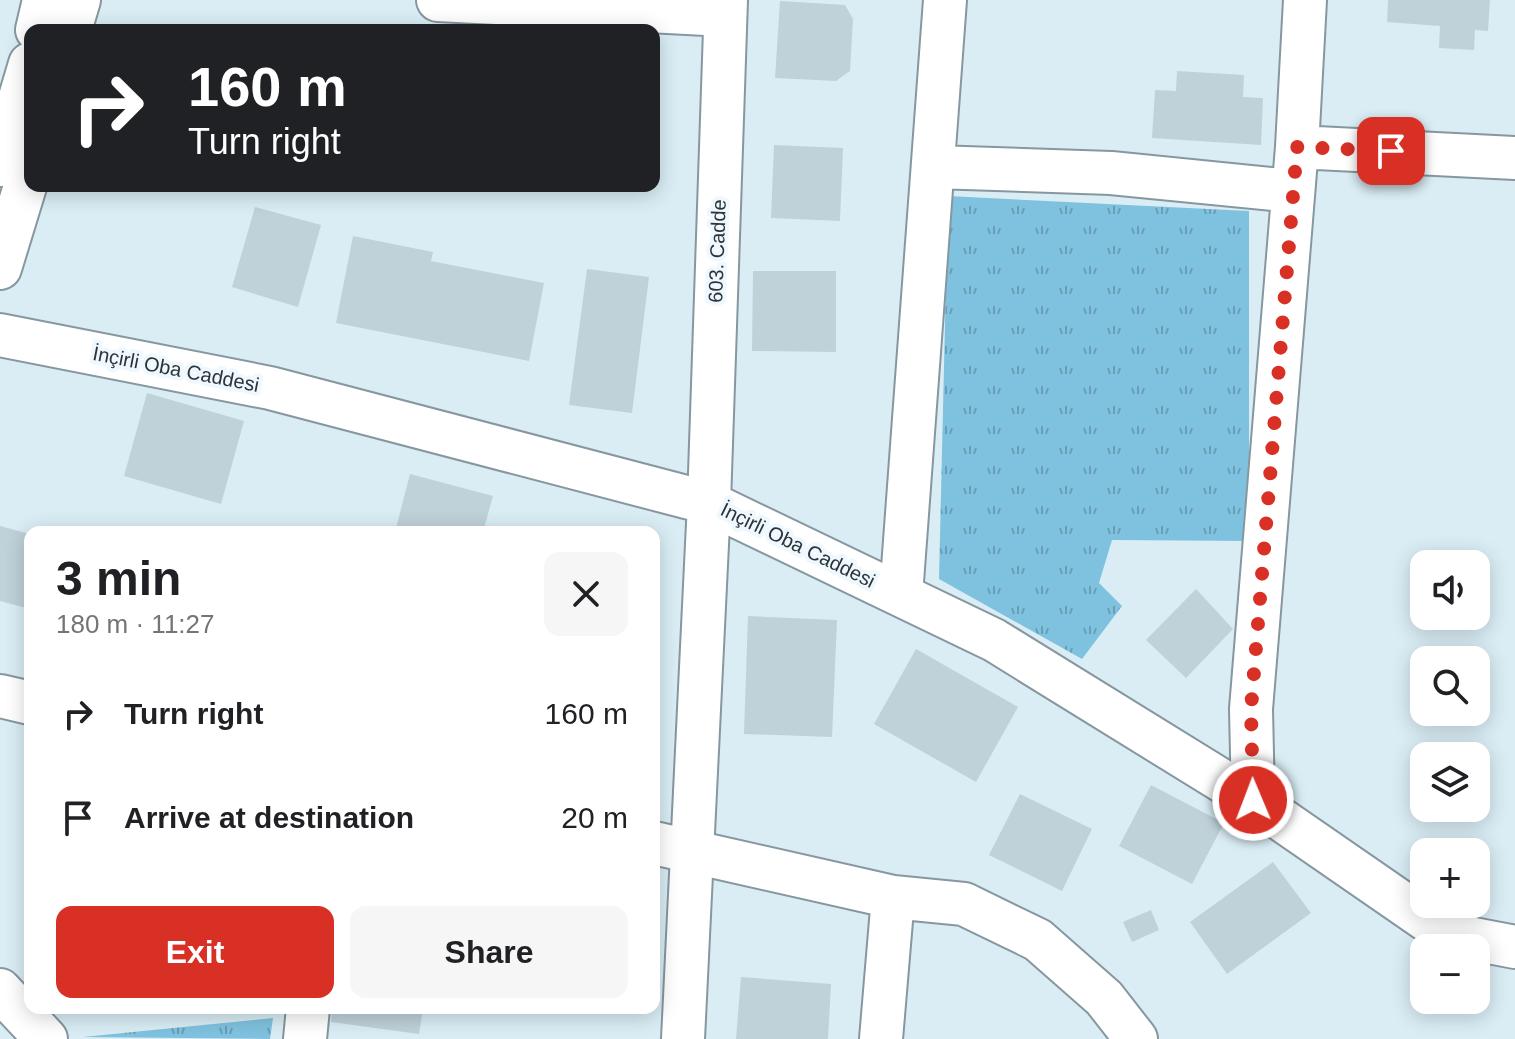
<!DOCTYPE html>
<html lang="en">
<head>
<meta charset="utf-8">
<style>
  body { margin:0; font-family:Helvetica,sans-serif; background:#f6f6f6; color:#202124; height:100vh; display:flex; flex-direction:column; font-size:30px; white-space:nowrap }
  * { box-sizing:border-box; margin:0 }
  p { font-size:26px; color:#757577 }
  .icon { flex:none; width:44px; height:44px; fill:none; stroke:currentColor; stroke-width:2; stroke-linecap:round; stroke-linejoin:round }
  .map { position:relative; flex:1; overflow:hidden }
  .details { position:absolute; left:24px; top:526px; width:636px; height:488px; display:flex; flex-direction:column; background:#fff; border-radius:16px; box-shadow:0 4px 20px #0003 }
  .details>* { flex:none }
  .banner { position:absolute; left:24px; top:24px; width:636px; height:168px; border-radius:16px; box-shadow:0 4px 20px #0003; background:#202124; color:#fff; overflow:hidden }
  .controls { position:absolute; left:1410px; top:550px; display:grid; gap:16px }
  .controls a { display:grid; place-items:center; width:80px; height:80px; border-radius:16px; background:#fff; box-shadow:0 4px 20px #0003; font-size:40px }
  .pin { position:absolute; display:grid; place-items:center; width:68px; height:68px; color:#fff; margin:-34px; border-radius:16px; box-shadow:0 4px 12px #0006 }
  .me { position:absolute; width:88px; margin:-44px; rotate:359deg; stroke-linejoin:round; filter:drop-shadow(0 0 6px #0008) }
  .turn { display:flex; align-items:center; gap:28px; height:168px; padding:0 32px; font-size:36px }
  .turn .icon { width:104px; height:104px; stroke-width:2.5 }
  .turn b { display:block; font-size:56px; line-height:68px }
  .round { display:grid; place-items:center; flex:none; width:84px; height:84px; border-radius:16px; background:#f6f6f6 }
  .overview { display:flex; align-items:center; justify-content:space-between; height:136px; padding:0 32px }
  h1 { font-size:48px; font-weight:700; line-height:60px }
  .cta { display:flex; gap:16px; margin-top:auto; padding:16px 32px }
  .cta a { flex:1; height:92px; border-radius:16px; background:#d93025; color:#fff; font-size:32px; font-weight:700; line-height:92px; text-align:center }
  .cta a+a { background:#f6f6f6; color:#202124 }
  ul { padding:0; list-style:none }
  li { display:flex; align-items:center; gap:24px; height:104px; padding:0 32px }
  li div { flex:1 }
  li b { display:block; font-size:30px }
  li em { font-style:normal }
  .map>svg:first-child { display:block }
  .park { fill:url(#park-tufts) }
  .building { fill:#bfd1d9 }
  .lines { fill:none; stroke-linecap:round; stroke-linejoin:round }
  .minor-casing { stroke:#86979f; stroke-width:46 }
  .minor { stroke:#fff; stroke-width:42 }
  .route { stroke:#d93025; stroke-width:14; stroke-dasharray:0 25.2 }
  .labels { text-anchor:middle; dominant-baseline:central; stroke-width:8; stroke-linejoin:round; paint-order:stroke }
  .street-label { font-size:20px; fill:#2d3437; stroke:#eef8fe }
</style>
</head>
<body>
<div class="map">
<svg width="1515" height="1039" viewBox="0 0 1515 1039">
  <defs>
    <pattern id="park-tufts" width="24" height="20" patternUnits="userSpaceOnUse" patternTransform="scale(2)"><rect width="24" height="20" fill="#7fc2df"/><path d="M3 7l-1-3M5 7V3M7 7l1-3M15 17l-1-3M17 17v-4M19 17l1-3" fill="none" stroke="#689eb6"/></pattern>
  </defs>
  <rect width="100%" height="100%" fill="#daedf5"/>
  <path class="park" d="M948,196L1249,211V541L1112,540L1099,583L1122,606L1082,659L939,579Z
    M273,1018L270,1039L83,1037Z"/>
  <path class="building" d="M1388,0H1490L1488,31L1475,30L1474,50L1439,48L1440,26L1387,22Z
    M780,1L845,5L853,19L850,71L836,81L775,78Z
    M1177,71L1244,75L1243,97L1263,98L1261,145L1152,138L1155,90L1176,91Z
    M774,145L843,148L840,221L771,218Z
    M255,207L321,225L298,307L232,287Z
    M353,236L433,252L431,261L544,283L529,361L336,323Z
    M587,269L649,277L632,413L569,405Z
    M753,271H836V352L752,351Z
    M147,393L244,421L221,504L124,476Z
    M410,474L493,496L483,532H395Z
    M0,526L30,534V609L0,601Z
    M1196,589L1233,629L1186,678L1146,640Z
    M748,616L837,620L832,737L744,734Z
    M916,649L1018,707L976,782L874,724Z
    M1151,785L1224,823L1192,884L1119,846Z
    M1020,794L1092,829L1062,891L989,855Z
    M1273,862L1311,913L1227,974L1190,922Z
    M1151,910L1159,930L1132,942L1123,922Z
    M741,977L831,984L828,1039H736Z
    M332,1008H423L419,1034L331,1022Z"/>
  <g class="lines">
    <defs>
      <path id="minor" d="M438,0L725,15
        M37,30L44,0
        M70,30L79,0
        M1297,147L1515,158
        M0,165L30,64
        M934,167L1111,173L1292,191
        M0,268L30,170
        M0,335L270,388L709,503L994,640L1253,800L1447,934L1515,947
        M901,595L945,0
        M0,696L30,703
        M1253,800L1251,709L1297,147L1305,0
        M654,843L893,897L964,904L1038,940L1104,998L1136,1039
        M0,990L46,1039
        M305,1039L308,1008
        M683,1039L709,503L726,0
        M881,1039L893,897"/>
    </defs>
    <use href="#minor" class="minor-casing"/>
    <use href="#minor" class="minor"/>
  </g>
  <g class="lines">
    <path class="route" d="M1253,800L1251,709L1297,147L1391,151"/>
  </g>
  <g class="labels">
    <g class="street-label">
      <text transform="translate(717 251) rotate(-88)">603. Cadde</text>
      <text transform="translate(176 369) rotate(11)">İnçirli Oba Caddesi</text>
      <text transform="translate(798 545) rotate(26)">İnçirli Oba Caddesi</text>
    </g>
  </g>
</svg>
<div class="controls">
<a><svg class="icon" aria-label="sound" viewBox="0 0 24 24"><path d="M4 9h4l5-4v14l-5-4H4zM17 9q2 3 0 6"/></svg></a>
<a><svg class="icon" aria-label="search" viewBox="0 0 24 24"><circle cx="10" cy="10" r="6"/><path d="M15 15l6 6"/></svg></a>
<a><svg class="icon" aria-label="layers" viewBox="0 0 24 24"><path d="M12 4l9 5-9 5-9-5zM3 14l9 5 9-5"/></svg></a>
<a>+</a>
<a>−</a>
</div>
<div class="pin" style="left:1391px;top:151px;background:#d93025"><svg class="icon" aria-label="arrive" viewBox="0 0 24 24"><path d="M6 21V4h12l-3 4 3 4H6"/></svg></div>
<svg class="me" style="left:1253px;top:800px" viewBox="-20 -20 40 40"><circle r="17" fill="#d93025" stroke="#fff" stroke-width="3"/><path d="M0-11L8 9 0 5-8 9z" fill="#fff"/></svg>
<div class="banner">
<div class="turn"><svg class="icon" aria-label="right" viewBox="0 0 24 24"><path d="M7 20v-9h11M14 6l5 5-5 5"/></svg><div><b>160 m</b>Turn right</div></div>
</div>
<section class="details">
<div class="overview"><div><h1>3 min</h1><p>180 m · 11:27</p></div><a class="round"><svg class="icon" aria-label="close" viewBox="0 0 24 24"><path d="M6 6l12 12M18 6L6 18"/></svg></a></div>
<ul>
<li><svg class="icon" aria-label="right" viewBox="0 0 24 24"><path d="M7 20v-9h11M14 6l5 5-5 5"/></svg><div><b>Turn right</b></div><em>160 m</em></li>
<li><svg class="icon" aria-label="arrive" viewBox="0 0 24 24"><path d="M6 21V4h12l-3 4 3 4H6"/></svg><div><b>Arrive at destination</b></div><em>20 m</em></li>
</ul>
<div class="cta"><a>Exit</a><a>Share</a></div>
</section>
</div>
</body>
</html>
